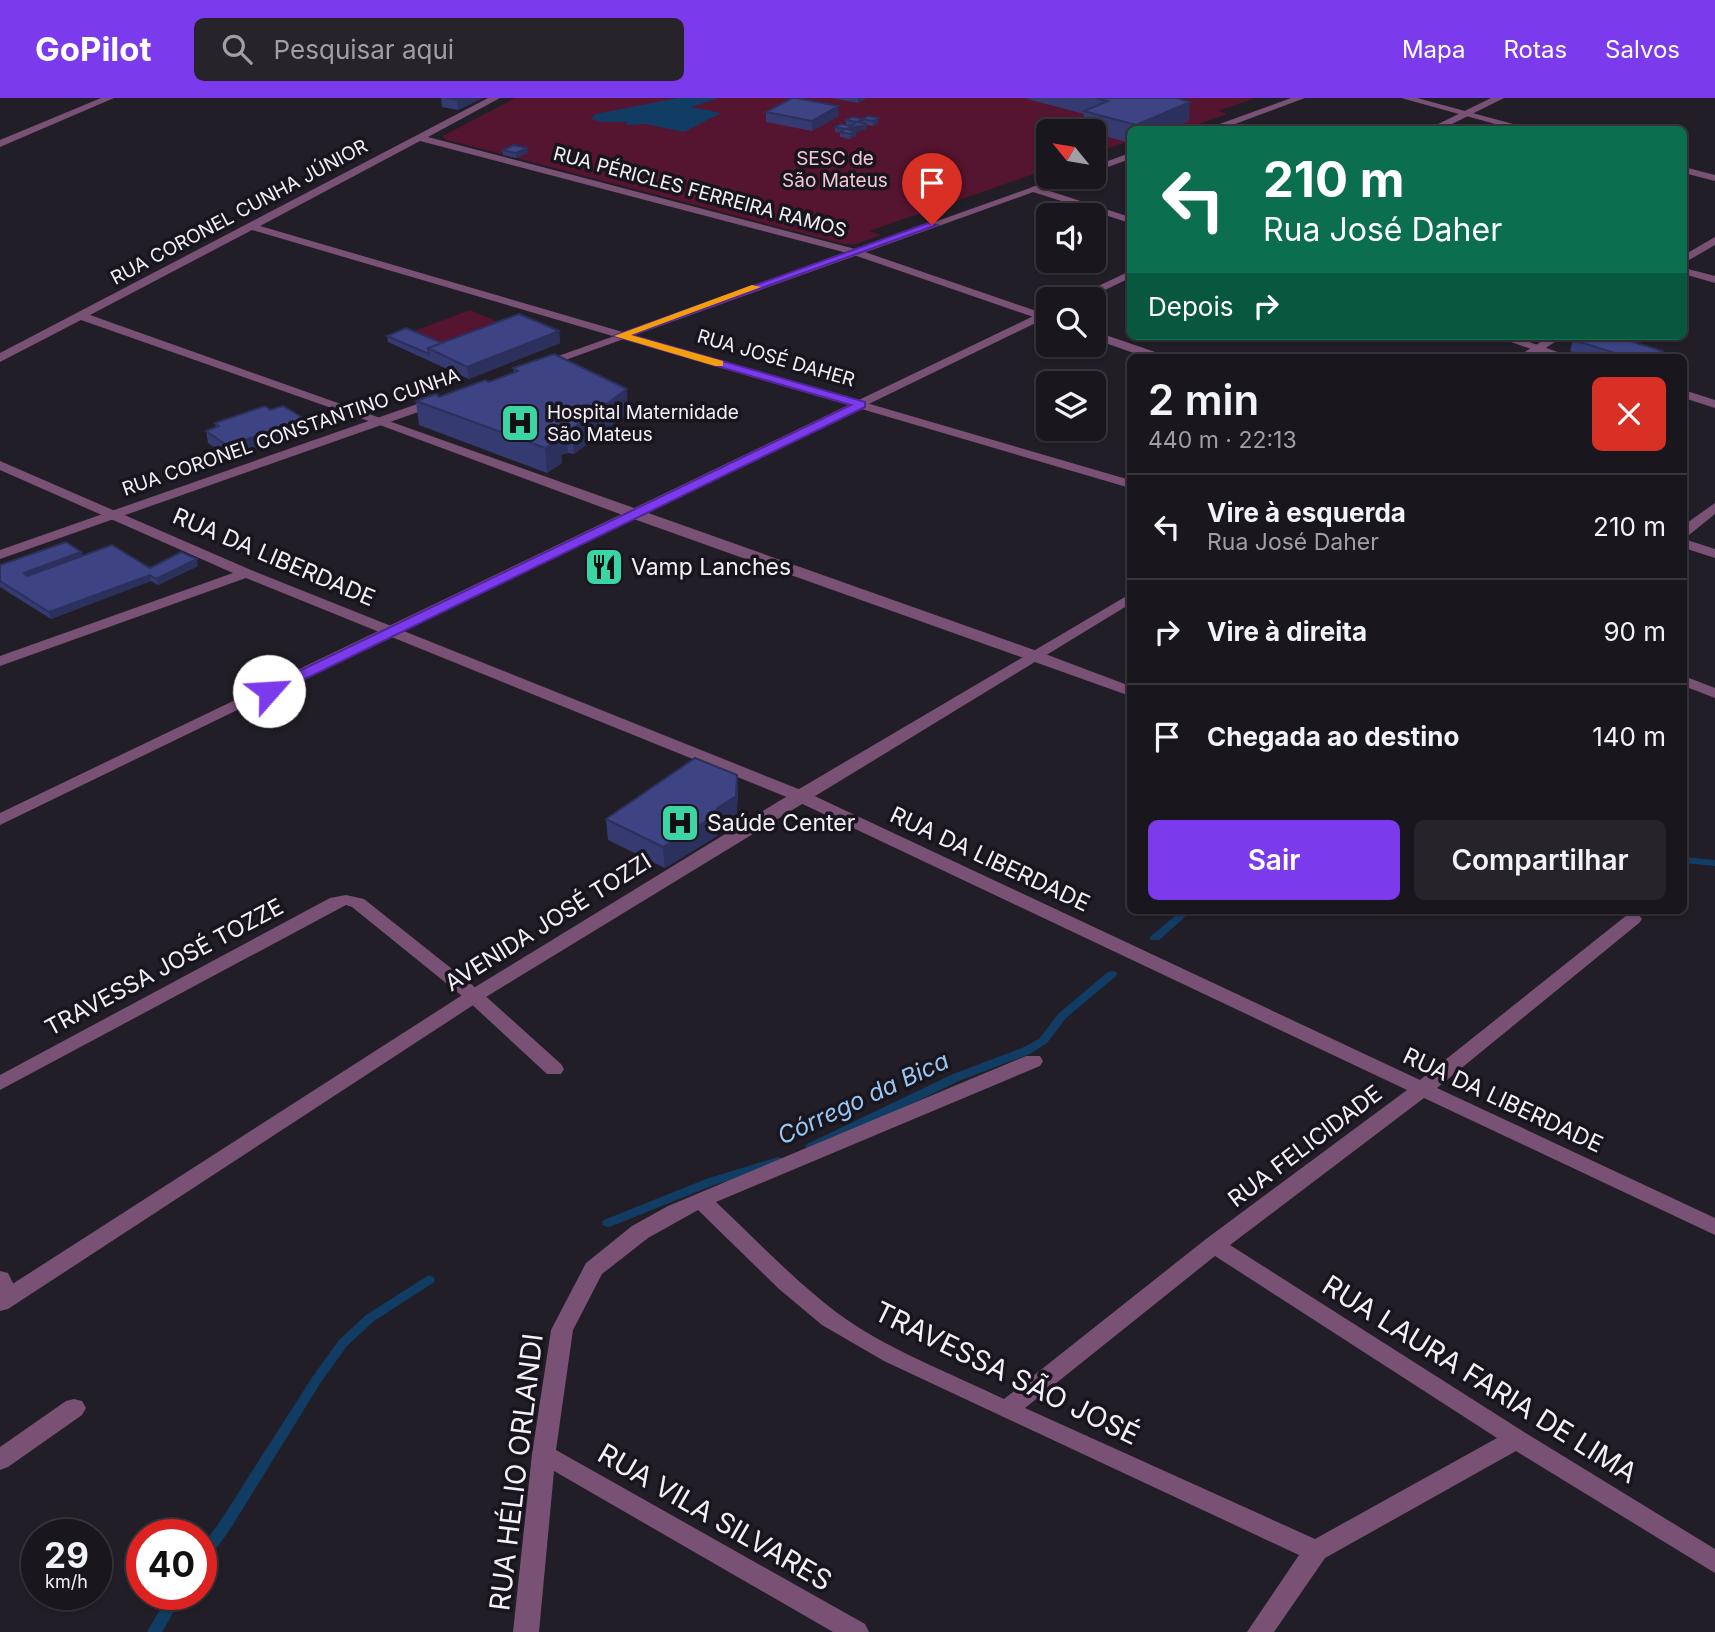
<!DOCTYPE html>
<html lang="pt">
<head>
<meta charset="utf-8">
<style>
  body { margin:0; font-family:Inter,sans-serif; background:#27232a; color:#f1f3f6; height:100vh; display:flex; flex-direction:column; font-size:26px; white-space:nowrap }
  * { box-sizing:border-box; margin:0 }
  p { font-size:23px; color:#9f9fa4 }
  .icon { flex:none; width:38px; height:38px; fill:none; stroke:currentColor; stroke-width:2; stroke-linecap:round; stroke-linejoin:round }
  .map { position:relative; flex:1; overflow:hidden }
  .drawer { position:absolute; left:1127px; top:256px; width:560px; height:560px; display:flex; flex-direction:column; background:#1a161d; border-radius:10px; box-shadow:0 2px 5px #0004,0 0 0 2px #38353b }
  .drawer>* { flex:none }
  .guide { position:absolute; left:1127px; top:28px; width:560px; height:214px; border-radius:10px; box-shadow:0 2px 5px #0004,0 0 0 2px #38353b; background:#0b6e4f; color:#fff; overflow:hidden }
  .needle { width:46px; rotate:300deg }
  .tools { position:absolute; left:1036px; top:21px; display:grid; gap:14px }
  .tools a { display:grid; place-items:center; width:70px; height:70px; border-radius:10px; background:#1a161d; box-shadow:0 2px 5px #0004,0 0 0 2px #38353b; font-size:35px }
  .speed { position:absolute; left:21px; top:1421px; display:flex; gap:14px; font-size:35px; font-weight:700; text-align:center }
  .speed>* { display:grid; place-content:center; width:91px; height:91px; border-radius:50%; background:#1a161d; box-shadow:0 2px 5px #0004,0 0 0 2px #38353b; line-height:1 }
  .speed small { font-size:18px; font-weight:400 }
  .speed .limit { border:10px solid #d22; background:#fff; color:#111 }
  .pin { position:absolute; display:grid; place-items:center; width:60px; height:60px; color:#fff; margin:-72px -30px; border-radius:50% 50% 50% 0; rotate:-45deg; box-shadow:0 0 7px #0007 }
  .pin .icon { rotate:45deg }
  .me { position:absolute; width:77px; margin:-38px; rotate:64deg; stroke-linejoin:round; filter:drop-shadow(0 0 5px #0008) }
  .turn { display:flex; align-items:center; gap:24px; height:147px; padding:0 21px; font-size:32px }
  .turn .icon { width:91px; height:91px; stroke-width:2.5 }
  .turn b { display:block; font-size:49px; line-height:60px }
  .then { display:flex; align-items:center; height:66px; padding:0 21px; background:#0003; gap:14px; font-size:26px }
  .round { display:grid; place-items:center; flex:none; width:74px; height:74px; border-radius:10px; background:#27232a }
  .head { display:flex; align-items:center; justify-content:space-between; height:119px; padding:0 21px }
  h1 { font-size:42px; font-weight:600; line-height:52px }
  .button { display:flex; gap:14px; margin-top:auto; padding:14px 21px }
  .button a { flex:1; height:80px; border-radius:10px; background:#7c3aed; color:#fff; font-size:28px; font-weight:600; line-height:80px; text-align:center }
  .button a+a { background:#27232a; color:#f1f3f6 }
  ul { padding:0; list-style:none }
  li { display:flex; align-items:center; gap:21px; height:105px; padding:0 21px; border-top:2px solid #38353b }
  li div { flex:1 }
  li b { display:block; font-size:26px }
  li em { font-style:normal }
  header { display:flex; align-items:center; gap:42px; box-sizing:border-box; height:98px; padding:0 35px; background:#7c3aed; color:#fff }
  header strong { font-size:33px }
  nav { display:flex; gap:38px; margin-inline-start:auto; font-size:24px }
  .search { width:490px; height:63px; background:#27232a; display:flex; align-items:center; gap:18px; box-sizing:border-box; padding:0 24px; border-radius:10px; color:#9f9fa4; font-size:26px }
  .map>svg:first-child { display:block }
  .green { fill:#55142f }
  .water { fill:#113d64 }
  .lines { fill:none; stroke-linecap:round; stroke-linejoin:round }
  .stream { fill:#113d64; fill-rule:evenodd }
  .minor { fill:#795174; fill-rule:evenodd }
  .tertiary { fill:#795174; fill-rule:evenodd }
  .wall { fill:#353a71 }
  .shaded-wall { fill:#2b305c }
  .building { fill:#3e4483; stroke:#2b305c; stroke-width:2 }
  .route { fill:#7c3aed; stroke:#51269a; stroke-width:2 }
  .slow { fill:#f59e0b }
  .labels { text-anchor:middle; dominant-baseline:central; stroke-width:7; stroke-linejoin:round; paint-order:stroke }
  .far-park-label { font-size:19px; fill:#f4c7d4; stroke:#18151e }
  .far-street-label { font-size:19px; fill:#f3f0f7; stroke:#18151e }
  .far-poi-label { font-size:19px; fill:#f3f0f7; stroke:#18151e; text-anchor:start }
  .street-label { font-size:23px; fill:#f3f0f7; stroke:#18151e }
  .poi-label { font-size:23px; fill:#f3f0f7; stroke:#18151e; text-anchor:start }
  .water-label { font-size:24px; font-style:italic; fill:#99c6f3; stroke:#18151e }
  .near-street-label { font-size:28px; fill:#f3f0f7; stroke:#18151e }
</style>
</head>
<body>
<header>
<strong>GoPilot</strong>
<div class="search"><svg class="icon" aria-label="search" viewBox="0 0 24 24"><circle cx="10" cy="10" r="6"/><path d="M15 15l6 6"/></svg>Pesquisar aqui</div>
<nav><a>Mapa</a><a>Rotas</a><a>Salvos</a></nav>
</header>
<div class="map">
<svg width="1715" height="1534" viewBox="0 0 1715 1534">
  <rect width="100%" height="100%" fill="#221e27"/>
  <path class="green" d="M515,0H1255L1218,13L1227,16L1185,31L1130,32V47L1124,45L1094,55V33H1048V71L869,133L881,137L856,146H844L444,41L443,38Z
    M470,212L505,227L444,251L409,235Z"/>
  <path class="water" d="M677,0H719L691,9L721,15L684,34L645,26L626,27L627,24H602L591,21L596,16Z"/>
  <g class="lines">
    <path class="stream" d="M1684,759L1715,762V768L1684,765Z
      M1182,812H1193L1159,842H1151L1150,840L1151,838Z
      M1112,873L1116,874L1117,876L1116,878L1066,920L1047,945L1030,956L961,982L815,1052H807L805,1049L807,1046L953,976L1022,950L1039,941L1058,916L1108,874Z
      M778,1059L782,1060L784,1063L782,1066L714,1087L612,1128L608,1129L604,1128L602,1125L604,1122L706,1081Z
      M429,1177L433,1179L435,1182L433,1185L374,1223L347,1248L321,1284L229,1433L206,1464L201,1466V1449L219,1425L313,1278L339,1242L366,1217Z
      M169,1496H184L162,1534H147Z"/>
    <path class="minor" d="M101,0H114L0,49V42Z
      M488,0H500L428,39L859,152L1048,217V224L851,156L420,43L260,128L1130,382V390L252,132L90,217L1040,554L1130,588V598L628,419L377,326L81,222L0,264V255Z
      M1401,0H1417L1535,32H1517Z
      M1684,69L1715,77V83L1684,75Z
      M1034,88L1130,119V125L1030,93L1029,91Z
      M1684,170L1715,178V185L1684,176Z
      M1094,233L1161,256L1163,259H1145L1094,241Z
      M1494,238H1512L1572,259H1554Z
      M1684,292L1715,302V310L1684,300Z
      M0,363L251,472L806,694L1420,982L1627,817H1639L1642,821L1639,825L1437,990L1715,1120V1137L1424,1000L1230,1147L1524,1334L1715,1451V1475L1516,1353L1325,1460L1274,1534H1247L1299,1457L884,1263L822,1227L779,1191L698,1112L648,1140L602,1176L573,1232L556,1352L865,1526L869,1534H833L554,1373L539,1534H513L532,1356L551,1232L586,1165L632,1128L668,1108L1026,958H1040L1043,963L1040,968L716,1104C755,1141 793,1181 836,1214C884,1250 950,1275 1004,1301L1206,1141L1407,992L794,702L246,480L0,568V558L233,475L0,372ZM1215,1158L1497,1340L1315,1441L1025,1310Z
      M1715,405V416L1689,437L1684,438V427Z
      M1684,441L1715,451V460L1684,450Z
      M1684,578L1715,590V600L1684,588Z
      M346,797L364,801L481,894L561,966L564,971L561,976H547L467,902L352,809L346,807L0,992V977L330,800Z
      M0,1173L8,1175L20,1199L17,1205L9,1207L0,1203Z
      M74,1301L82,1303L86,1310L82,1317L8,1369L0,1372V1349L66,1303Z"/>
    <path class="tertiary" d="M1291,0H1305L1219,32H1203Z
      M1491,0H1504L1440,32H1426Z
      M1130,55V61L1094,74V68Z
      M1061,79H1075L543,270L533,267Z
      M1715,139V147L1684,165V157Z
      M1130,173V180L1086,201H1071Z
      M1048,211V219L0,727V715Z
      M1550,238H1564L1532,259H1517Z
      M440,298L446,302L444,305L0,461V452Z
      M1130,496V506L481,902L8,1211L0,1213V1194L467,894L794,694Z"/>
  </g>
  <path class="wall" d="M441,0H482L458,12L442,9Z
    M831,0H867L858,5Z
    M1024,0H1176L1189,23L1170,32H1130V45L1094,35V33L1083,32L1084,16Z
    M766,14L839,18L812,33L766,24Z
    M863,21L878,25L873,28L867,27V31L856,34V38L850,41L840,39V35L835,34V29L846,27V22L862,25Z
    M503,52L528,55L516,60L503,57Z
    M725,94V100L715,104L700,100V95Z
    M559,233L560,245L469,281L388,244L387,238L442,245Z
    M1573,242L1660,259H1588L1570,253Z
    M513,270L628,315L574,356L568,355L561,357L562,365L547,375L419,327L416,303L439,299L489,284L514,274Z
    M270,312L305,321L307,333L230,360L208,345L206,333L216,330L215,325Z
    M81,454L82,458L150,470L198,468L158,487L151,483L51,521L0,489V467Z
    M737,677L738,698L736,719L718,731L717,738L665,770L608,742L606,721Z"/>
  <path class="shaded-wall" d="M461,0H482L458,12L457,2Z
    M858,0H867L858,5Z
    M1190,4L1189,23L1170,32H1136V27Z
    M838,8L839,18L812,33V23Z
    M878,20V25L873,28V23Z
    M862,21V26H867V31L856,34V38L850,41V36L854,34L845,36V31Z
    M527,50L528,55L516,60V55Z
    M725,94V100L715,104V99Z
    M559,233L560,245L469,281L467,269Z
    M1662,253L1660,259H1652Z
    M627,291L628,315L574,356L572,331Z
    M305,321L307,333L230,360L228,348Z
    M566,331L568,355L561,357L562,365L547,375L545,350L548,338Z
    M81,454L82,460L25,481L24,475Z
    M197,461L198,468L158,487L156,481Z
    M150,477L151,483L51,521L49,514Z
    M737,677L738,698L736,719L718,731L717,738L665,770L663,749L717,710Z"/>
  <path class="building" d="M445,0H461L457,2Z
    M792,0H796L838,8L812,23L766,14Z
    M1096,0H1176L1190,4L1136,27L1084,13L1108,3Z
    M868,18L878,20L873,23L863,21Z
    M852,19L862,21L857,24L846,22Z
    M857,24L867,26L845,31L835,29L841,26L851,28Z
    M845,31L856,33L850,36L840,34Z
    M514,47L527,50L516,55L503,52Z
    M709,90L725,94L715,99L700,95Z
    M519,216L559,233L467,269L428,250Z
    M406,230L442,245L428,250L429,256L387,238Z
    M1579,238H1614L1662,253L1652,259H1628L1573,242Z
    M554,256L627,291L572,331H566L548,338L559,341L545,350L416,303L436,296L439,299L485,282L489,284L518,273L513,270Z
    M265,308L270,312L283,308L305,321L228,348L206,333L219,328L215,325Z
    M66,444L81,454L24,475L27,478L112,447L150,470L181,454L197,461L156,481L150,477L49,514L0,483V467Z
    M695,660L737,677L736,698L717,710L716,717L663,749L606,721Z"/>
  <path class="route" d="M928,125L937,127L631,237L865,304V309L274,596H264V590L851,307L614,238Z"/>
  <path class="slow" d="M752,187L761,189L631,237L723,263V268H715L614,238Z"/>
  <defs>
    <symbol id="hospital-square" viewBox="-11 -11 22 22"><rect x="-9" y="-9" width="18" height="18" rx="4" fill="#3ad4a5" stroke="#18151e"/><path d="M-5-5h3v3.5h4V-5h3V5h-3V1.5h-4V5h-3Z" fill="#111"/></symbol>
    <symbol id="restaurant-square" viewBox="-11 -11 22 22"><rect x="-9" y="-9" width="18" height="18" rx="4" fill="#3ad4a5" stroke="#18151e"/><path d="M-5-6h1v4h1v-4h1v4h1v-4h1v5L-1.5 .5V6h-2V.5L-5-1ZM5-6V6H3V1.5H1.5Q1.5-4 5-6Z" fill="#111"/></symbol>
  </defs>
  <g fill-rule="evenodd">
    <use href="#hospital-square" x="498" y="303" width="44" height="44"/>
    <use href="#restaurant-square" x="582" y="447" width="44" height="44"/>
    <use href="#hospital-square" x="658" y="703" width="44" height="44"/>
  </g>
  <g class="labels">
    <g class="far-park-label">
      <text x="835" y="60">SESC de<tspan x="835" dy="22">São Mateus</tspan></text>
    </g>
    <g class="far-street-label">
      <text transform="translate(700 94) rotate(15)">RUA PÉRICLES FERREIRA RAMOS</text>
      <text transform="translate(239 114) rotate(-28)">RUA CORONEL CUNHA JÚNIOR</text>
      <text transform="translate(776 260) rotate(16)">RUA JOSÉ DAHER</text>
      <text transform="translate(291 334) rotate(-19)">RUA CORONEL CONSTANTINO CUNHA</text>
    </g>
    <g class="far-poi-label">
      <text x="547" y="314">Hospital Maternidade<tspan x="547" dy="22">São Mateus</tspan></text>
    </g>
    <g class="street-label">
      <text transform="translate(274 459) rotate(23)">RUA DA LIBERDADE</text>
      <text transform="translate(990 761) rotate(25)">RUA DA LIBERDADE</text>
      <text transform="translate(548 824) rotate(-32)">AVENIDA JOSÉ TOZZI</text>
      <text transform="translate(164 869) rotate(-28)">TRAVESSA JOSÉ TOZZE</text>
      <text transform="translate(1503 1002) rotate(25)">RUA DA LIBERDADE</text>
      <text transform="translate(1305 1048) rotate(-37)">RUA FELICIDADE</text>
    </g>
    <g class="poi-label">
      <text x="631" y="469">Vamp Lanches</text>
      <text x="707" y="725">Saúde Center</text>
    </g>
    <g class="water-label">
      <text transform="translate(863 1000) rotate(-25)">Córrego da Bica</text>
    </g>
    <g class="near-street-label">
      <text transform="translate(1007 1275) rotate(26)">TRAVESSA SÃO JOSÉ</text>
      <text transform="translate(1480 1281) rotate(32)">RUA LAURA FARIA DE LIMA</text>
      <text transform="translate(516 1374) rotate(-83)">RUA HÉLIO ORLANDI</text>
      <text transform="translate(715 1419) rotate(30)">RUA VILA SILVARES</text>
    </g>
  </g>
</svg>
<div class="tools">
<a><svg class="needle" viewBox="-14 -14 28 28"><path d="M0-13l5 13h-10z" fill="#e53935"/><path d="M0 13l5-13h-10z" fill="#9f9fa4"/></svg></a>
<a><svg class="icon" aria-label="sound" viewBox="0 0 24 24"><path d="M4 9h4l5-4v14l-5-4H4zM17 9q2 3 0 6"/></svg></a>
<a><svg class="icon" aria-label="search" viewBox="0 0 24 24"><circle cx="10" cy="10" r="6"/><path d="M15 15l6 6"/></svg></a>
<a><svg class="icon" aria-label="layers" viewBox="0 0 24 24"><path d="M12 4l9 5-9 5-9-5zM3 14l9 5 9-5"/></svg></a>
</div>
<div class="speed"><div>29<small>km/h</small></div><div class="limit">40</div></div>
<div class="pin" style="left:932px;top:127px;background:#d93025"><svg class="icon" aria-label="arrive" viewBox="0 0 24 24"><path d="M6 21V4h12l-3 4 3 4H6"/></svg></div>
<svg class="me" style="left:269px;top:593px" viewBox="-20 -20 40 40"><circle r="19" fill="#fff"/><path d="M0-13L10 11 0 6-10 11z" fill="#7c3aed"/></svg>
<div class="guide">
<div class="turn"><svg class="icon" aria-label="left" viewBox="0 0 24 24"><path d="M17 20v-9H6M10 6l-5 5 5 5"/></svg><div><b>210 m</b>Rua José Daher</div></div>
<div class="then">Depois<svg class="icon" aria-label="right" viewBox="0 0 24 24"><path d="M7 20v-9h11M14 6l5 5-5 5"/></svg></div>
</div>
<section class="drawer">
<div class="head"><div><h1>2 min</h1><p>440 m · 22:13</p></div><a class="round" style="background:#d93025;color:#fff"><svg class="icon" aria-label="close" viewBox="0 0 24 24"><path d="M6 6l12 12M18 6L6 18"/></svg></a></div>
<ul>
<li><svg class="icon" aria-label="left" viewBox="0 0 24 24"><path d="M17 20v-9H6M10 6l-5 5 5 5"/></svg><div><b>Vire à esquerda</b><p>Rua José Daher</p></div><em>210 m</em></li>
<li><svg class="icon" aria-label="right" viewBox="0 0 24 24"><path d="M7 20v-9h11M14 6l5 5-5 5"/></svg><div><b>Vire à direita</b></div><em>90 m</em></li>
<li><svg class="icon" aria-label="arrive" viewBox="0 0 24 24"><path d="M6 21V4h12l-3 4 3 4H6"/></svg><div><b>Chegada ao destino</b></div><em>140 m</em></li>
</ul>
<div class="button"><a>Sair</a><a>Compartilhar</a></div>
</section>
</div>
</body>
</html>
